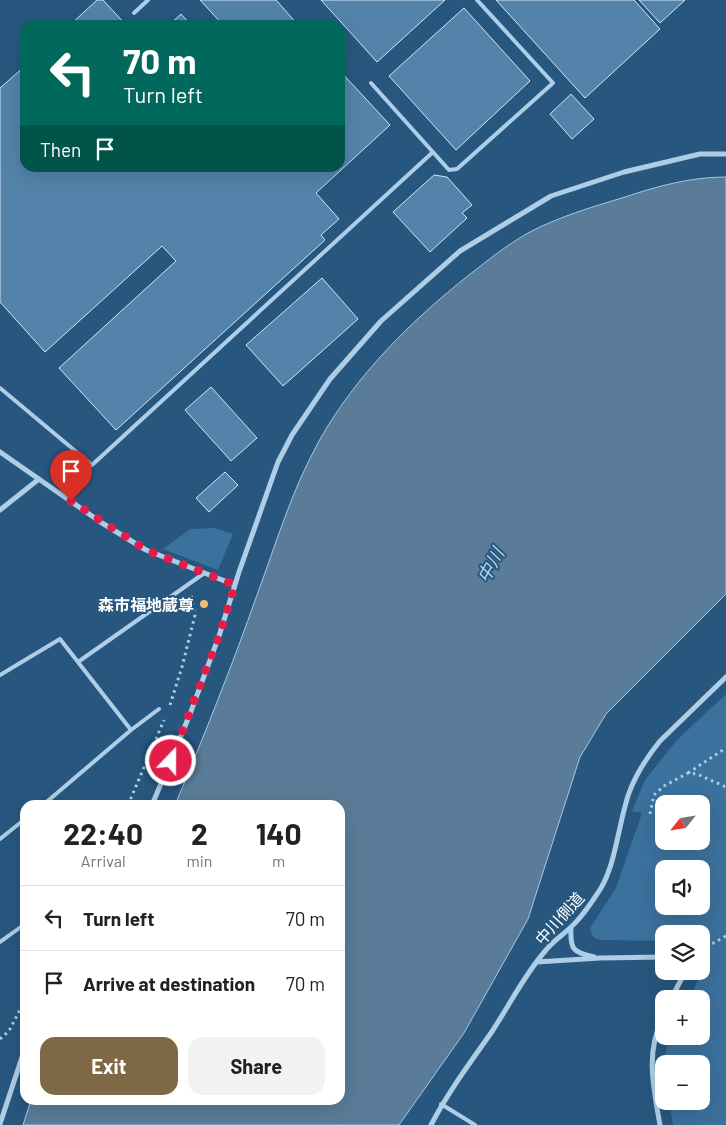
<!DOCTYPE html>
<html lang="en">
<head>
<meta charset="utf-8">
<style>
  body { margin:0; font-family:Barlow,"Noto Sans JP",sans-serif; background:#f2f2f2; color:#222; height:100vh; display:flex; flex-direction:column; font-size:19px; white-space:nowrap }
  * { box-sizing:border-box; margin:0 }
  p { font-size:16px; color:#767676 }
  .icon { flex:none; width:28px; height:28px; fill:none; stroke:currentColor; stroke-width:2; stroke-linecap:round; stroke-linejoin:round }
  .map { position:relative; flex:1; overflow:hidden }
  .drawer { position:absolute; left:20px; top:800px; width:325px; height:305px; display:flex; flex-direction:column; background:#fff; border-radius:15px; box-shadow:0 5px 20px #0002 }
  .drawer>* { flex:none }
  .guide { position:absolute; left:20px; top:20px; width:325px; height:152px; border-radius:15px; box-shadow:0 5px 20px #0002; background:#00695c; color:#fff; overflow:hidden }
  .needle { width:32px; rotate:240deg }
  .fabs { position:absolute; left:655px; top:795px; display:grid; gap:10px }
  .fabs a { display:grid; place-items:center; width:55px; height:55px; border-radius:10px; background:#fff; box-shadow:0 5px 20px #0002; font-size:25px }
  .pin { position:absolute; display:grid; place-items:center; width:42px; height:42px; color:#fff; margin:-51px -21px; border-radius:50% 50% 50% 0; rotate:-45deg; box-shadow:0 0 5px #0007 }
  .pin .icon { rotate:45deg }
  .me { position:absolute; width:55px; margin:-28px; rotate:22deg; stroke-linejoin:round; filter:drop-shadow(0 0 4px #0008) }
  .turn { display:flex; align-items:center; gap:18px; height:105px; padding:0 20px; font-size:22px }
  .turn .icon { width:65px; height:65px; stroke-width:2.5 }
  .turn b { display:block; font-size:35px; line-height:42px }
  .then { display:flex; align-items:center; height:48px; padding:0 20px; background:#0003; gap:10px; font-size:19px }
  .eta { display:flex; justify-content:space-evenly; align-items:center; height:85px; text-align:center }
  .eta b { font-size:30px; font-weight:700; line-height:35px }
  .action { display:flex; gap:10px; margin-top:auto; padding:10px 20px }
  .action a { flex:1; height:58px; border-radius:15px; background:#7e6846; color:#fff; font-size:20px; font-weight:700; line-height:58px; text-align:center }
  .action a+a { background:#f2f2f2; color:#222 }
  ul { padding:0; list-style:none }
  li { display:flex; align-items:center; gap:15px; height:65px; padding:0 20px; border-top:1px solid #e0e0e0 }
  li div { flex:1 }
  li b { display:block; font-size:19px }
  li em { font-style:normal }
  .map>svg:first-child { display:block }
  .green { fill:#3b719d; fill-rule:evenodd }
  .water { fill:#5a7c98; stroke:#a2c9e6 }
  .building { fill:#5383aa; stroke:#d1e5f5 }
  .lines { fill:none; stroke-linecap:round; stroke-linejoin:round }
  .path { stroke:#aecde6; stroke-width:3; stroke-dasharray:2.5 4; stroke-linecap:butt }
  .service { stroke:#aecde6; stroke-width:4 }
  .minor { stroke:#aecde6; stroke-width:5 }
  .route { stroke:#e11d48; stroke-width:9; stroke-dasharray:0 16.2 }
  .poi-dot { fill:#eebe73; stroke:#27577f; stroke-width:2 }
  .labels { text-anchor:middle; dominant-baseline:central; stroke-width:4; stroke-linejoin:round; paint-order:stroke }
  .poi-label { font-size:16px; font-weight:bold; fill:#fff; stroke:#27577f; text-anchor:end }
  .street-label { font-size:16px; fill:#fff; stroke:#27577f }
  .water-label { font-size:18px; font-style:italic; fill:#b9d6ed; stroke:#27577f }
</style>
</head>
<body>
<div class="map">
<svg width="726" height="1125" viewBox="0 0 726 1125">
  <rect width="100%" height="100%" fill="#27577f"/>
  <path class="green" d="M215,528L233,534L218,570L163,549L190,529Z
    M726,694V1125H673L669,1101H701V1064L665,1063L666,1049L672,1036H701V999H689L709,956L701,942V934H664V941L603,940C594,939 592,937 590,928L616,888L642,813L632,811L645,780L664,756L678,739ZM664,804H701V841H664ZM664,869H701V906H664Z"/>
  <path class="water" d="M726,177V594L606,714L580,757L528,919L464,1033L399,1125H23L31,1100H340V805H175C204,736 232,666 257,595C277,541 291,492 319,441C356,375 411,321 469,275C488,260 507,245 528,233C558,217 592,207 625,197C658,186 691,177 726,177Z"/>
  <path class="building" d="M97,0H103L126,25H70Z
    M200,0H276L298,25H223Z
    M321,0H445L377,62Z
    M496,0H634L660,29L585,98Z
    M639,0H685L660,23Z
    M464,8L530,81L456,150L389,76Z
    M181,14L191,25H169Z
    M25,66V168H340V71L390,125L316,193L339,219L321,235L325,240L116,430L59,368L176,261L162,246L45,352L0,302V88Z
    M571,94L594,119L572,139L550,114Z
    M434,175L447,177L472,205L462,213L467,218L430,252L393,212Z
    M322,278L358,319L283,386L246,345Z
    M211,387L257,438L231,461L185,410Z
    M225,472L238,485L209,512L196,498Z"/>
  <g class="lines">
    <path class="path" d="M170,705L182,667L195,615L191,595
      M688,773L726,748
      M128,805L164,720
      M650,814L654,795L664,786L688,773L697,774L726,787
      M701,950L726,936
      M0,1039L9,1031L25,1000"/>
    <path class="service" d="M134,13L148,0
      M371,83L449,170L457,169L553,83L477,0
      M0,388L92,465L433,152
      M78,662L203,574
      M0,675L60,639L131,730
      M43,805L131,730L159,709
      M0,839L25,819
      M0,942L25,924
      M441,1104L475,1125"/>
    <path class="minor" d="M0,452L102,523L146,550L235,585
      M0,510L39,479
      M152,805L190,714L219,636L239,572L278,462L292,435L330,379L381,321L460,251L551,196L624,172L700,154H726
      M571,928C570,950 573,952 594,957
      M537,962L600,958L664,957
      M671,999L683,976V971
      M0,1124L25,1048
      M431,1125C448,1092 470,1063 491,1033C509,1006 524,975 546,950C553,941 563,935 571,927C583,916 592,902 601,888C616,863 619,821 629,793C636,774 647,757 660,741L726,677
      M660,1125C653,1085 645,1052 664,1014"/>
  </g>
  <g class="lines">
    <path class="route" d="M71,501L146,550L235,585L219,636L171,761"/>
  </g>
  <circle class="poi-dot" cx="204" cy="604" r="5"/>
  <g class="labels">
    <g class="poi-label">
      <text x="194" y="604">森市福地蔵尊</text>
    </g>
    <g class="street-label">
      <text transform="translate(559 918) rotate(-48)">中川側道</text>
    </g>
    <g class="water-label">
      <text transform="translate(490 565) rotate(-61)">中川</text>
    </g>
  </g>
</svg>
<div class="fabs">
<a><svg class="needle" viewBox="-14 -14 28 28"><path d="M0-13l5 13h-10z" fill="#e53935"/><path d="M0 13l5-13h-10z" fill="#767676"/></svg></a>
<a><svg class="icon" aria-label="sound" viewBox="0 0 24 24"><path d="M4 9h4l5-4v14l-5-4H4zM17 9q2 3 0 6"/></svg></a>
<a><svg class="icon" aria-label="layers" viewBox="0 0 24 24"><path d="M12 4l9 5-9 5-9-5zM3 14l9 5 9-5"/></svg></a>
<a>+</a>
<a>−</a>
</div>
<div class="pin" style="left:71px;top:501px;background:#d93025"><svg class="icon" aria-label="arrive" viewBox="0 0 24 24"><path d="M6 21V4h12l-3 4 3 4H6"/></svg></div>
<svg class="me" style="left:171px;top:761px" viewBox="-20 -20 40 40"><circle r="17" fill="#e11d48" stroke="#fff" stroke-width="3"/><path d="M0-11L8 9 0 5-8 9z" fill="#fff"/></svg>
<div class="guide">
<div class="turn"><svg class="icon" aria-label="left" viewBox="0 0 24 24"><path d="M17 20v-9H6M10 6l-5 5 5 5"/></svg><div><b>70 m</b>Turn left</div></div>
<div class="then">Then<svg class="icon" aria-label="arrive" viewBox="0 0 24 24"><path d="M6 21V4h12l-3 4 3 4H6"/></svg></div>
</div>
<section class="drawer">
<div class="eta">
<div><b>22:40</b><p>Arrival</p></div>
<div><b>2</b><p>min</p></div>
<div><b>140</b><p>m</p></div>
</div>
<ul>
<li><svg class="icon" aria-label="left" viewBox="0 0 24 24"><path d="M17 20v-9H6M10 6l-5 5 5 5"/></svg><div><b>Turn left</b></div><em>70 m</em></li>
<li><svg class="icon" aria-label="arrive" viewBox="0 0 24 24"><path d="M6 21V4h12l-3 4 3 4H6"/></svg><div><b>Arrive at destination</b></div><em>70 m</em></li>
</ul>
<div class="action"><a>Exit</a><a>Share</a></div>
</section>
</div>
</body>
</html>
